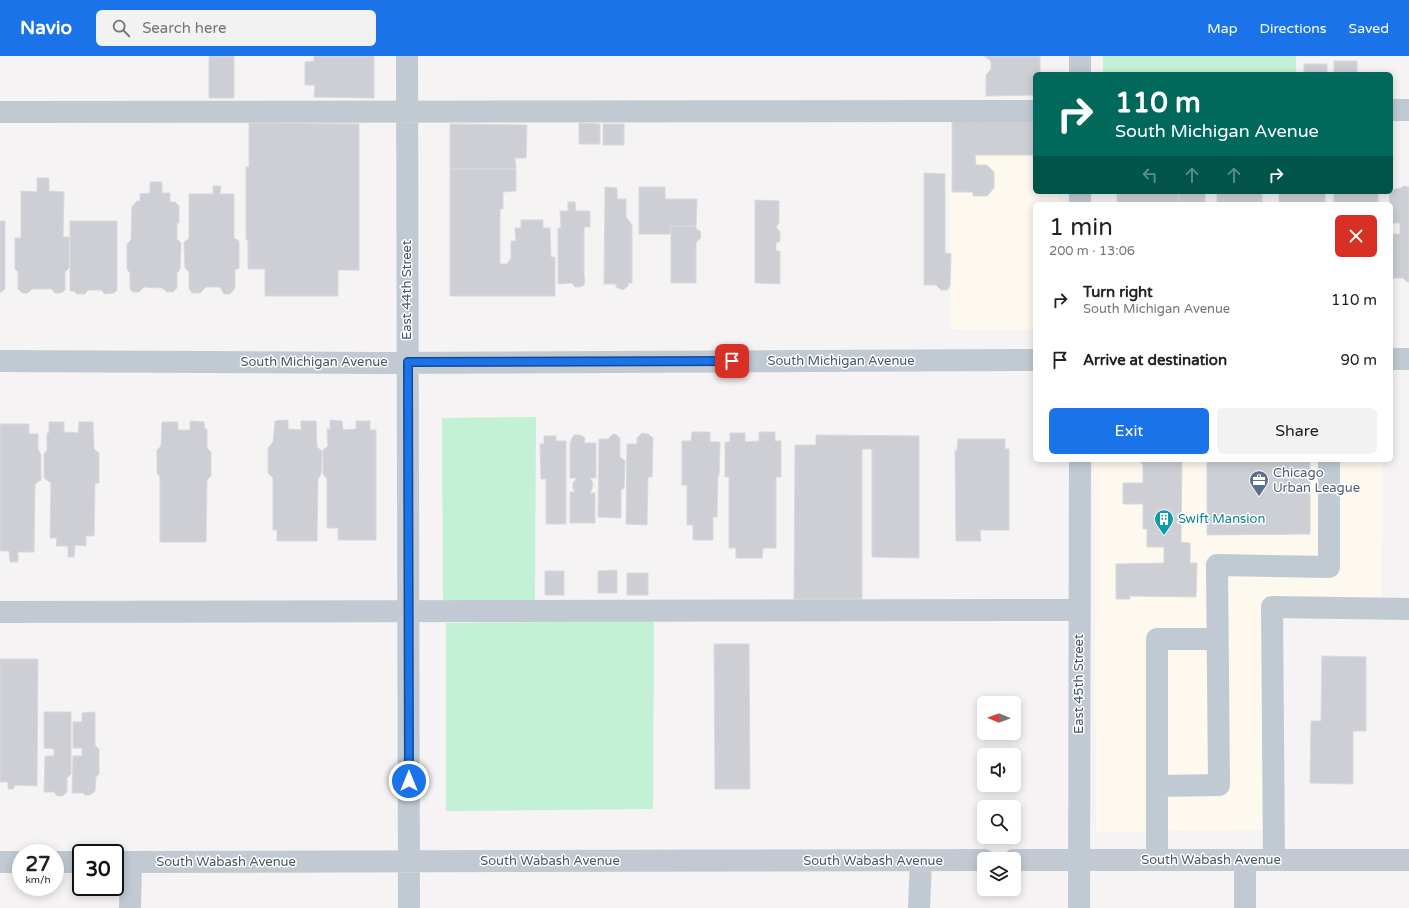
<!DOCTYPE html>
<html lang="en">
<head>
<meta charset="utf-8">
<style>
  body { margin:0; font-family:"Varela Round",sans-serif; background:#f2f2f2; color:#202124; height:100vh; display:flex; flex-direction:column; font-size:15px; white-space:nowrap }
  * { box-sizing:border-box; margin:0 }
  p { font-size:13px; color:#757577 }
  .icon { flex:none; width:22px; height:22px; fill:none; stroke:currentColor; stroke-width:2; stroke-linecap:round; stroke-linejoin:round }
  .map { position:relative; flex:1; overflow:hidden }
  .panel { position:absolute; left:1033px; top:146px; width:360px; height:260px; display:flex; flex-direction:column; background:#fff; border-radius:6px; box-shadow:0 2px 10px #0003 }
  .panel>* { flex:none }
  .hud { position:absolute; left:1033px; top:16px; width:360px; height:122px; border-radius:6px; box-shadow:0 2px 10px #0003; background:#00695c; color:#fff; overflow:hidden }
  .needle { width:26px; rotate:271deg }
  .buttons { position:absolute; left:977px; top:640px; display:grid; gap:8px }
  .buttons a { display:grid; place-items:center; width:44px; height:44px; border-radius:6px; background:#fff; box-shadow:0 2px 10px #0003; font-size:20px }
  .speed { position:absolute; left:12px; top:788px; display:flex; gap:8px; font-size:20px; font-weight:700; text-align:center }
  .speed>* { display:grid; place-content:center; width:52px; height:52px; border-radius:50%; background:#fff; box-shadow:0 2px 10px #0003; line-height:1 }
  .speed small { font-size:10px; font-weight:400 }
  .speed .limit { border:2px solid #111; border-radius:6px; background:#fff; color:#111 }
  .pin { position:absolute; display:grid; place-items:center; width:34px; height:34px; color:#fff; margin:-17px; border-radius:8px; box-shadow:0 2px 6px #0006 }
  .me { position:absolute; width:44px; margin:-22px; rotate:0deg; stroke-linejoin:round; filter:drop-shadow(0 0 3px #0008) }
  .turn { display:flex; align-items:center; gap:14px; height:84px; padding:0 16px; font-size:18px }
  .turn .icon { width:52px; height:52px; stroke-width:2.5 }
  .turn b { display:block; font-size:28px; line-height:34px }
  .lanes { display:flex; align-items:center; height:38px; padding:0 16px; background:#0003; justify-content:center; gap:20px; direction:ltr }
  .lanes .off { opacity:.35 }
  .round { display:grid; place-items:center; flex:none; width:42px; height:42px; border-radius:6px; background:#f2f2f2 }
  .summary { display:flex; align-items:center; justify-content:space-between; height:68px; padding:0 16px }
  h1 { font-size:24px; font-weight:600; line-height:30px }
  .primary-button { display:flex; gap:8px; margin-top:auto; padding:8px 16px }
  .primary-button a { flex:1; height:46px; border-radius:6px; background:#1a73e8; color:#fff; font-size:16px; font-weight:600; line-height:46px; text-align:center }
  .primary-button a+a { background:#f2f2f2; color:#202124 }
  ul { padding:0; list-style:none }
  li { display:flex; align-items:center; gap:12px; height:60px; padding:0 16px }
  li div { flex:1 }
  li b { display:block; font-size:15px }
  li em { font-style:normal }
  header { display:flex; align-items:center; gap:24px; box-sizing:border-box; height:56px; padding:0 20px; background:#1a73e8; color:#fff }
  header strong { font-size:19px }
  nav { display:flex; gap:22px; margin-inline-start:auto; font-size:14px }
  .search { width:280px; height:36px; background:#f2f2f2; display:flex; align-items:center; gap:10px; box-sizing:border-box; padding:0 14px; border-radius:6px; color:#757577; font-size:15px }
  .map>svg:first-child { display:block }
  .commercial { fill:#fdf9ef }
  .green { fill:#c3f1d5 }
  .building { fill:#cdcfd5; stroke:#d7d9de }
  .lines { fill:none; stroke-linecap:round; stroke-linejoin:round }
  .minor { stroke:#c1cad2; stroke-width:22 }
  .route-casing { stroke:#114b97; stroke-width:10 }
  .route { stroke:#1a73e8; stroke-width:7 }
  .labels { text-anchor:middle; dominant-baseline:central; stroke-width:3; stroke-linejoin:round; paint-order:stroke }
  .street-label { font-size:13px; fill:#4a5661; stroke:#fff }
  .service-label { font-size:13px; fill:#4e5e75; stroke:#fff; text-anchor:start }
  .culture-label { font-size:13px; fill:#0d838f; stroke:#fff; text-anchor:start }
</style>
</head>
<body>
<header>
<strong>Navio</strong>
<div class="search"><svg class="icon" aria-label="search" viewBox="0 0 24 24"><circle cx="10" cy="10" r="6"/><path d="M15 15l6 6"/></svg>Search here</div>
<nav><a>Map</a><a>Directions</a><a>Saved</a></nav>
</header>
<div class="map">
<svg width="1409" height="852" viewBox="0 0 1409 852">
  <rect width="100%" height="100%" fill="#f5f3f3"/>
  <path class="commercial" d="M950,55H1035V136H1059V148H1035V274L951,273Z
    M1094,404H1383L1381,552L1272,551L1274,774L1096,776Z"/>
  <path class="green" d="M1103,0H1296V18H1103Z
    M536,361L535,544H443L442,362Z
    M654,565L653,753L446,755V567Z"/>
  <path class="building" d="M209,0H234V42H209Z
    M314,0H374V42L314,41L315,29H305V6L314,5Z
    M984,0H1040V18H1035V39L986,40V19L991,13V5Z
    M1334,5H1357V18H1334Z
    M1304,8H1327V18H1304Z
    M952,63L1035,64V99H975L976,109H987L994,116V132L987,140H973V136H952Z
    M249,67L359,68V214H338V240H265V213H248V184H246V111H249Z
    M579,67L600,68V88H579Z
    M450,68L527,69L526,102H515L516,113H450Z
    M603,68H624V89H603Z
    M450,113H516V135L503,136V153H500V208H507L511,202V185H516L515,172H521V164H543V172H550L551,201H555V240H450Z
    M924,117L945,118V197L951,198L950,230L947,234H941L936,229H924Z
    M37,122H49V135L64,136L63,181H69V212L65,216V234L61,237H55L52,233H32L28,237H22L18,233V216L15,213V182H21V135L37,136Z
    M150,126H162V137H170V146H175L179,150V167H177V183L181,187L180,213L177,217V232L173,236H167L162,232L144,231L139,236H133L130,233V217L127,213V188L131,184L132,151L137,145H140V138L150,137Z
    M213,130H221L220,138H234V182L239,185V212L235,214V232L230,238H224L220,231H206L200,237H192L189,232V216L185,212L184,186L189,183V138H213Z
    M1403,130L1409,131V226H1407L1403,222H1391V178H1400V167H1391V148H1390L1389,137L1395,133L1401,132Z
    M605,131L617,132V143H626V161L632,169V227H628V230L623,234L616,231V228H604Z
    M639,131H665V143H697L696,170H671V178H639Z
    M1117,136H1179V148H1117Z
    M1179,136H1205V148H1179Z
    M1217,136H1262V148H1217Z
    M1279,136H1325V148H1279Z
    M1334,136H1378V148H1334Z
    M755,144L779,145V167L776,171L780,176V185L776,187V195H780V228L755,227Z
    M568,146H575L576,155H590V171H584V220L585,223L584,229L580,231H575L572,227L558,228V172H561L560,155H568Z
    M0,165H5V233L0,237Z
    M70,165H117V234L114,237L105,238L101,234H88L85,238H77L74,235H70Z
    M671,170H696V173L700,175L701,181L696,187V227H671Z
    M288,364V373L301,374V365H316L317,391L322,395L321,418L318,423L317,485H277V474H273V422L268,417V392L273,386L275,365Z
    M330,364L342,365L343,374L356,373V365H370V374H376V484H338V472H327V423L323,418V394L328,390L327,373H330Z
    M190,365L204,366L205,373H207V392L211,396V420L207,424L206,486H160V421L157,417V394L161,390L162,366H178V374H190Z
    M49,366H64V376L78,377L79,366H93L94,393L99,397V427H95L94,480H86V490L75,489L74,501H68V490H56L57,482H50L51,427L44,422V398L47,394V377H49Z
    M0,368H29V378H38V393L41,399V424L35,428L34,496H18V506H10L9,495H0Z
    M692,376H710V386H720L719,420L718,419L717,461H713V484H693V469H687V429H682V385H691Z
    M759,376H775V385H781V421H776V492H763L762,502H736V492H729V421H725V386H730V377H745V386L759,385Z
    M642,377L648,378L653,382L652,421H648L647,469L626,468L627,388H637V382Z
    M613,378L617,379L620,382V401L625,405L624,432L621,434V462L598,461L599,383H608Z
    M574,379H580L585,382L584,387H596V422H590L593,427L592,433L590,437H595V467H570V436H575L573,433V427L577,422H570V387H571V384Z
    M816,379L919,380V502L872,501V393H862V543H794L795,389H816Z
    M544,380H556V385H566V468H546V423H541L540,388H544Z
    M958,383H1005V393H1009V474H980L981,485H956L955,394L957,395Z
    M1137,404H1182L1181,486L1190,487V507H1197L1196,541L1130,540V543H1116V508L1164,507V491H1147V473H1143V448H1123V427H1143V408Z
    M1207,404H1310V478L1207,479Z
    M617,514V537H598V515Z
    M545,515H564V539H545Z
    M627,517H648V539H627Z
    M714,588H749L750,733H715Z
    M1322,600L1366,601V675H1353V728L1310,727L1311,665H1321Z
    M0,603H38L37,730L15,729L13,733H8V726H0Z
    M44,656H71V718L67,722V736L63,740H57L54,736H44L45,700H54V693L44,692Z
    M95,656V689L99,693V718L96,721L95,735L90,739H85L83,737H72L73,700H82V692H73V666H82V657Z"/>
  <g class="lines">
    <path class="minor" d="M407,0L409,852
      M1080,18V0
      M1391,54H1409
      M0,56L1035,55
      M1080,148V136
      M1391,303H1409
      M0,305L378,307L1035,304
      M0,556L1079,554
      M1157,730L1219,729L1217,509L1329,511V404
      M1014,804H1409
      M1157,804V583H1217
      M1274,804L1272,551L1409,553
      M0,806H21
      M55,806H81
      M115,806L984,804
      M130,852L131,806
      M919,852L921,804
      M1079,852L1080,404
      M1245,852V804"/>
  </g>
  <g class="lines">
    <defs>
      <path id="route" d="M409,725L408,306L732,305"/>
    </defs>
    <use href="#route" class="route-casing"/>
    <use href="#route" class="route"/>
  </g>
  <defs>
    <symbol id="office-pin" viewBox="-11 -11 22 30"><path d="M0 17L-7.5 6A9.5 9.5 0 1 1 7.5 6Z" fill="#5c6f8a" stroke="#fff"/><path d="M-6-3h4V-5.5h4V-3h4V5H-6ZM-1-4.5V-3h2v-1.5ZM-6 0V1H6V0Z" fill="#fff"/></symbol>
    <symbol id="building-pin" viewBox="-11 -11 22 30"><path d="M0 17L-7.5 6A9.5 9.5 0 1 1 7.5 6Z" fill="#0f9aa8" stroke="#fff"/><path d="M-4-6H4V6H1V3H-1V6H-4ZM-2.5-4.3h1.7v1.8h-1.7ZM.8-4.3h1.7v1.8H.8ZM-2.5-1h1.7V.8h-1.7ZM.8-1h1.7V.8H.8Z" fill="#fff"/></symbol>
  </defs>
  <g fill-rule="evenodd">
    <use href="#office-pin" x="1248" y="413" width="22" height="30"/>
    <use href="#building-pin" x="1153" y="452" width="22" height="30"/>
  </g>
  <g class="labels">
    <g class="street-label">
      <text transform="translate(407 234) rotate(-90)">East 44th Street</text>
      <text x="841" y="305">South Michigan Avenue</text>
      <text x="314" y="306">South Michigan Avenue</text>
      <text transform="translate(1079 628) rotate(-90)">East 45th Street</text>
      <text x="1211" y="804">South Wabash Avenue</text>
      <text x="550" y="805">South Wabash Avenue</text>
      <text x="873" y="805">South Wabash Avenue</text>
      <text x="226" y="806">South Wabash Avenue</text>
    </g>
    <g class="service-label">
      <text x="1273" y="417">Chicago<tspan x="1273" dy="15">Urban League</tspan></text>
    </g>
    <g class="culture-label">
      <text x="1178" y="463">Swift Mansion</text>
    </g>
  </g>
</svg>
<div class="buttons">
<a><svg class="needle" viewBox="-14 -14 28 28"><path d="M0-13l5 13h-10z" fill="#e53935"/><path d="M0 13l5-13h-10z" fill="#757577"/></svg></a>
<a><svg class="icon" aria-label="sound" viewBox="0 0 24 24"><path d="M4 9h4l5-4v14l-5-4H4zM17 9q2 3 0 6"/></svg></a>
<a><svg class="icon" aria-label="search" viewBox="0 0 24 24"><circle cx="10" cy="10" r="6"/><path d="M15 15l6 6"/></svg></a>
<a><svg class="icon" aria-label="layers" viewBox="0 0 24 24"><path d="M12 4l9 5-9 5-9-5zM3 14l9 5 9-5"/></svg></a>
</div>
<div class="speed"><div>27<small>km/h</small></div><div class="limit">30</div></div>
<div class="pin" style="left:732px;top:305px;background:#d93025"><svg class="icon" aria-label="arrive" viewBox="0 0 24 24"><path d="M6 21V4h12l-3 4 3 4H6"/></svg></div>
<svg class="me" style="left:409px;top:725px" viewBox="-20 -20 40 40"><circle r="17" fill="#1a73e8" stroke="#fff" stroke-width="3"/><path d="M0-11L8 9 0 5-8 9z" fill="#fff"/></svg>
<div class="hud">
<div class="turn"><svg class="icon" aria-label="right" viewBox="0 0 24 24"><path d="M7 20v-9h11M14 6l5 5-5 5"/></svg><div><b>110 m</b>South Michigan Avenue</div></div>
<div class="lanes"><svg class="icon off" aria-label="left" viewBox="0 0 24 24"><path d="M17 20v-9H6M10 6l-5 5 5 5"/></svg><svg class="icon off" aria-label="ahead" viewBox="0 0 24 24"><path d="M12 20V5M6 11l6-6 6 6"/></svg><svg class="icon off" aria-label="ahead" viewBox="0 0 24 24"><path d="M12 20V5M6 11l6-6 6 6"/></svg><svg class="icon" aria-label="right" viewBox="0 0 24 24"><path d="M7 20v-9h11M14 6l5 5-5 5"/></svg></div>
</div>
<section class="panel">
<div class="summary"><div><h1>1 min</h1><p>200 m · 13:06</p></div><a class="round" style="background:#d93025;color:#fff"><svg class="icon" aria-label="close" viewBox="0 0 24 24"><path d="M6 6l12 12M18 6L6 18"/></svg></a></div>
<ul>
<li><svg class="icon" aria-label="right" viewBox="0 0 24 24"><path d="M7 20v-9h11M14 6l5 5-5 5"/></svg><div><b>Turn right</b><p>South Michigan Avenue</p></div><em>110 m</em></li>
<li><svg class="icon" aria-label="arrive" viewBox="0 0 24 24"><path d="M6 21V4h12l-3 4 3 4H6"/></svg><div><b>Arrive at destination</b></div><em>90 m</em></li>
</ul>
<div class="primary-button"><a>Exit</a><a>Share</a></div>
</section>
</div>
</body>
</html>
